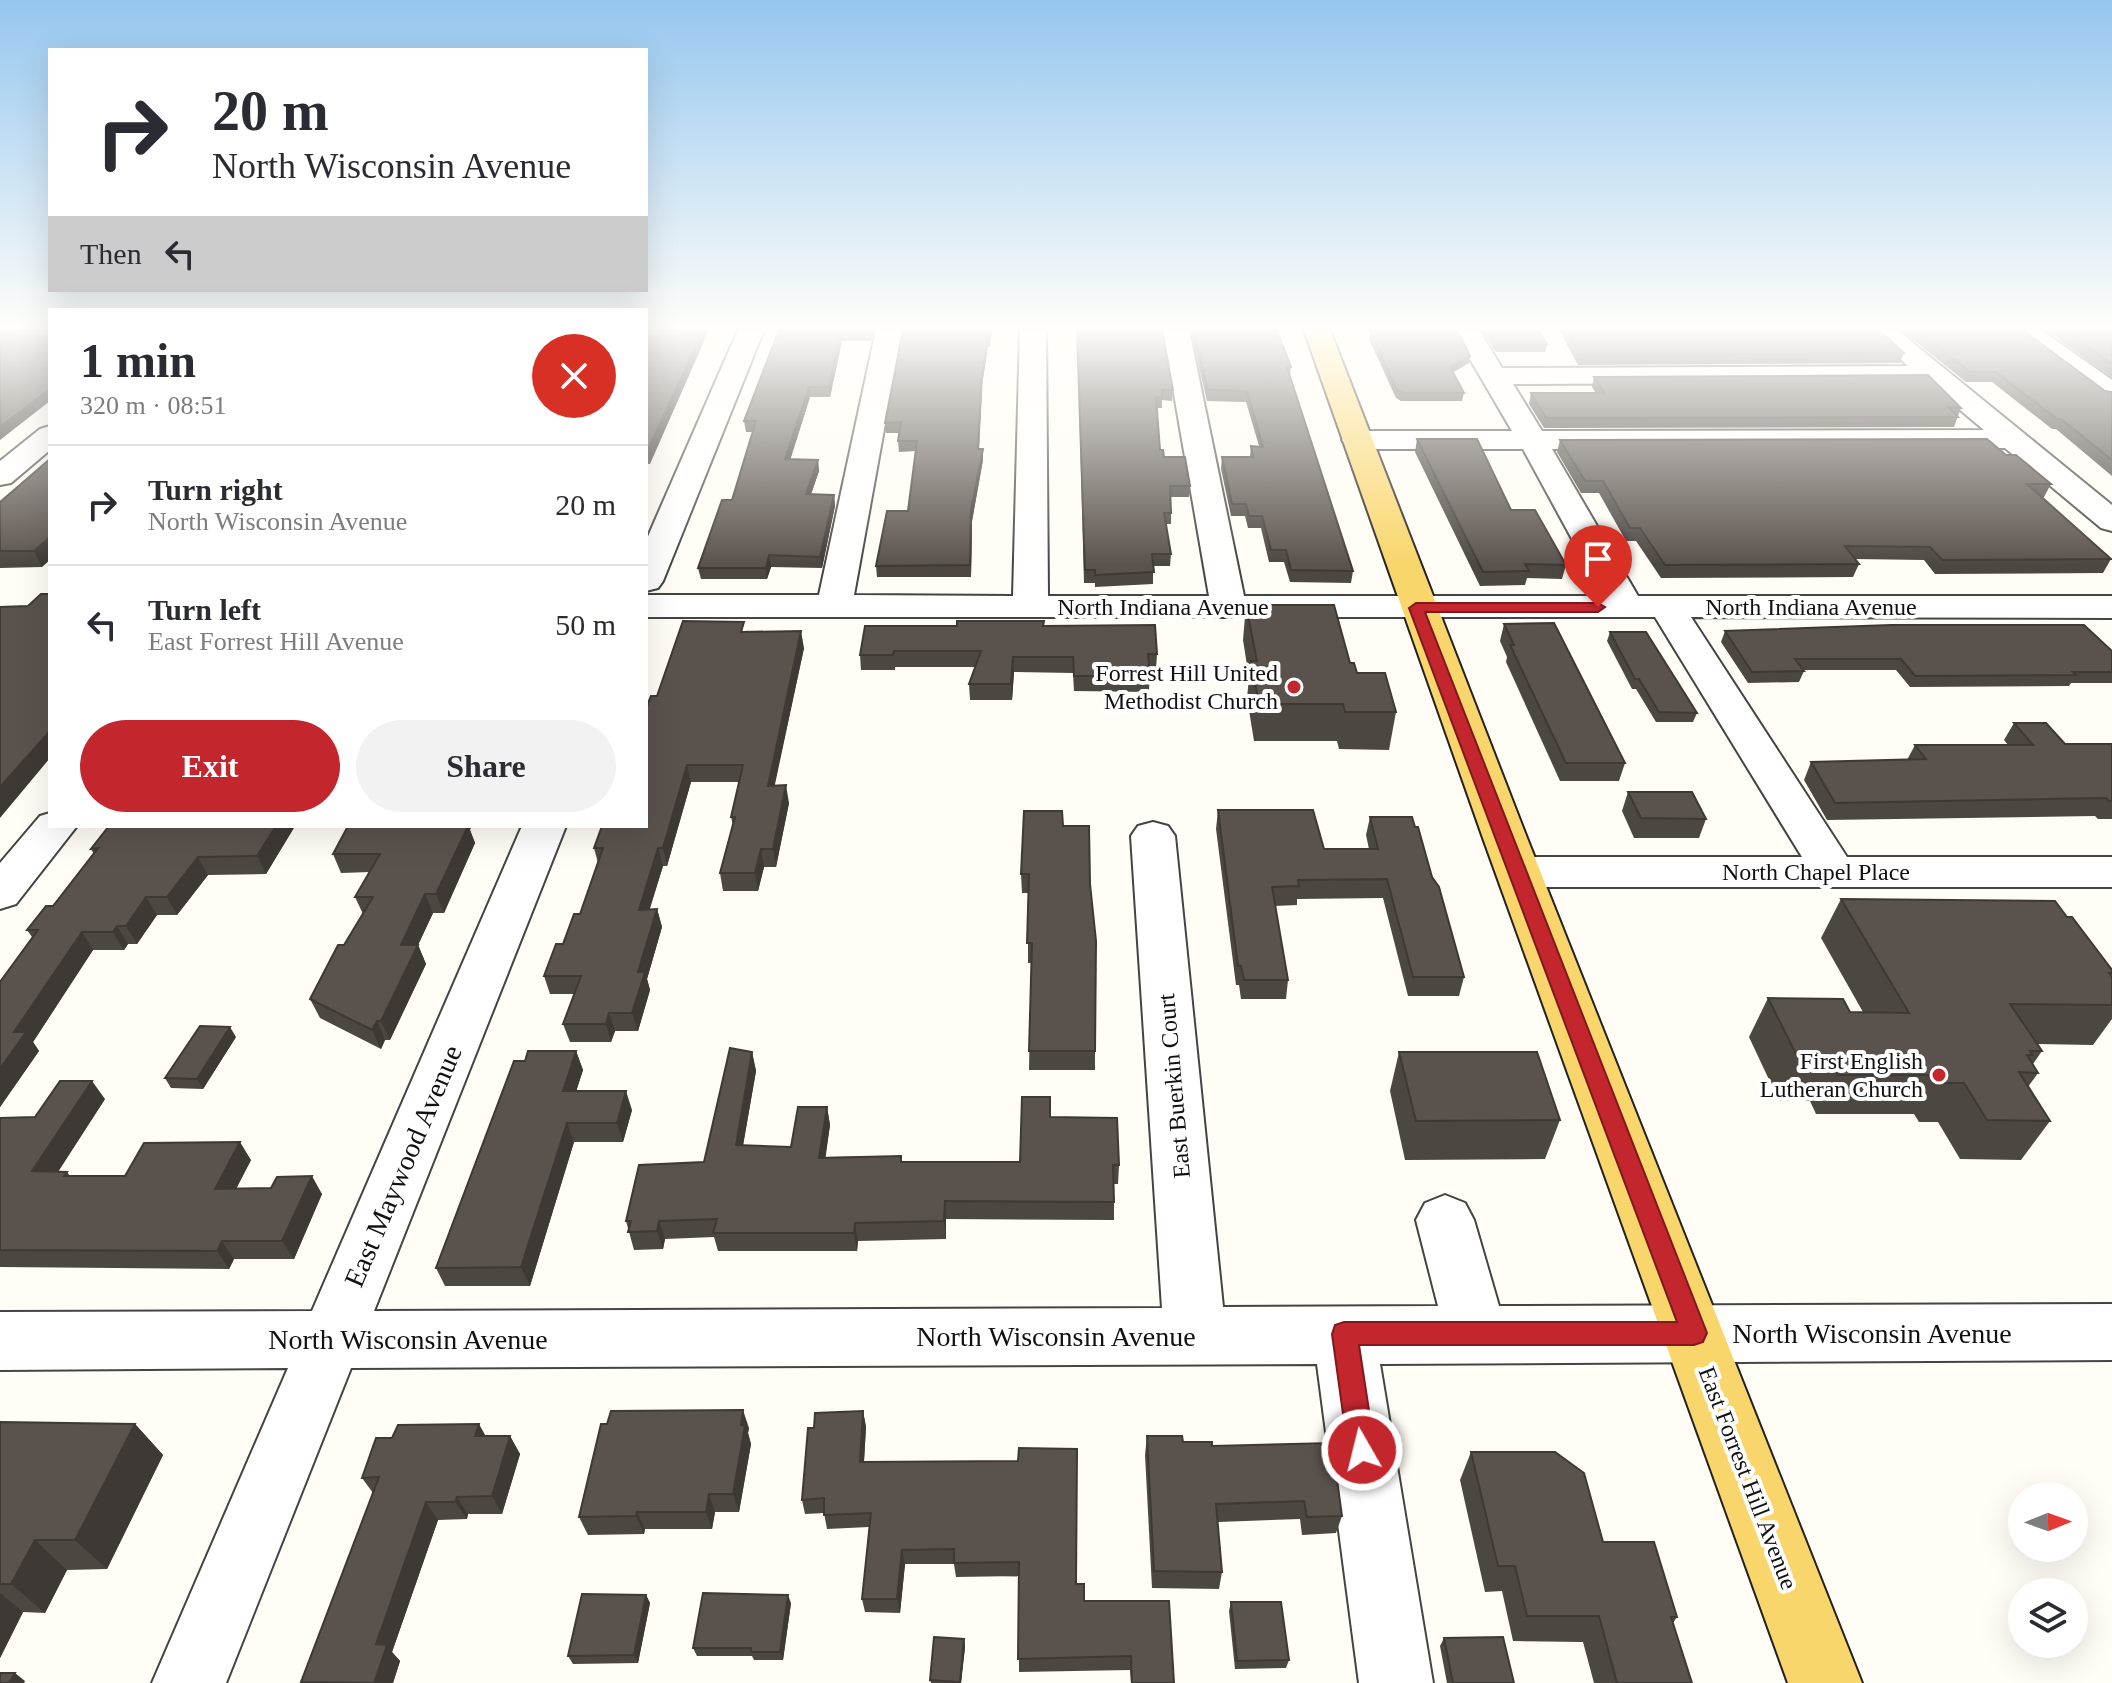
<!DOCTYPE html>
<html lang="en">
<head>
<meta charset="utf-8">
<style>
  body { margin:0; font-family:"Times New Roman",serif; background:#f2f2f3; color:#2b2b33; height:100vh; display:flex; flex-direction:column; font-size:30px; white-space:nowrap }
  * { box-sizing:border-box; margin:0 }
  p { font-size:26px; color:#7c7c81 }
  .icon { flex:none; width:44px; height:44px; fill:none; stroke:currentColor; stroke-width:2; stroke-linecap:round; stroke-linejoin:round }
  .map { position:relative; flex:1; overflow:hidden }
  .drawer { position:absolute; left:48px; top:308px; width:600px; height:520px; display:flex; flex-direction:column; background:#fff; border-radius:0px; box-shadow:0 8px 32px #0002 }
  .drawer>* { flex:none }
  .hud { position:absolute; left:48px; top:48px; width:600px; height:244px; border-radius:0px; box-shadow:0 8px 32px #0002; background:#fff; color:#2b2b33; overflow:hidden }
  .needle { width:52px; rotate:89deg }
  .fabs { position:absolute; left:2008px; top:1482px; display:grid; gap:16px }
  .fabs a { display:grid; place-items:center; width:80px; height:80px; border-radius:50%; background:#fff; box-shadow:0 8px 32px #0002; font-size:40px }
  .pin { position:absolute; display:grid; place-items:center; width:68px; height:68px; color:#fff; margin:-82px -34px; border-radius:50% 50% 50% 0; rotate:-45deg; box-shadow:0 0 8px #0007 }
  .pin .icon { rotate:45deg }
  .me { position:absolute; width:88px; margin:-44px; rotate:352deg; stroke-linejoin:round; filter:drop-shadow(0 0 6px #0008) }
  .turn { display:flex; align-items:center; gap:28px; height:168px; padding:0 32px; font-size:36px }
  .turn .icon { width:104px; height:104px; stroke-width:2.5 }
  .turn b { display:block; font-size:56px; line-height:68px }
  .then { display:flex; align-items:center; height:76px; padding:0 32px; background:#0003; gap:16px; font-size:30px }
  .round { display:grid; place-items:center; flex:none; width:84px; height:84px; border-radius:42px; background:#f2f2f3 }
  .summary { display:flex; align-items:center; justify-content:space-between; height:136px; padding:0 32px }
  h1 { font-size:48px; font-weight:700; line-height:60px }
  .primary-button { display:flex; gap:16px; margin-top:auto; padding:16px 32px }
  .primary-button a { flex:1; height:92px; border-radius:48px; background:#c4262e; color:#fff; font-size:32px; font-weight:700; line-height:92px; text-align:center }
  .primary-button a+a { background:#f2f2f3; color:#2b2b33 }
  ul { padding:0; list-style:none }
  li { display:flex; align-items:center; gap:24px; height:120px; padding:0 32px; border-top:2px solid #e1e1e2 }
  li div { flex:1 }
  li b { display:block; font-size:30px }
  li em { font-style:normal }
  .map>svg:first-child { display:block }
  .lines { fill:none; stroke-linecap:round; stroke-linejoin:round }
  .minor-casing { stroke:#444; stroke-width:4 }
  .major-casing { stroke:#222; stroke-width:4 }
  .minor { fill:#fff; fill-rule:evenodd }
  .major { fill:#f9d66b; fill-rule:evenodd }
  .wall { fill:#4d4742 }
  .shaded-wall { fill:#3f3936 }
  .building { fill:#5a524d; stroke:#3f3936; stroke-width:2 }
  .route { fill:#c4262e; stroke:#7f191e; stroke-width:2 }
  .poi-dot { fill:#c4262e; stroke:#fff; stroke-width:3 }
  .labels { text-anchor:middle; dominant-baseline:central; stroke-width:8; stroke-linejoin:round; paint-order:stroke }
  .street-label { font-size:24px; fill:#111; stroke:#fff }
  .poi-label { font-size:24px; fill:#111; stroke:#fff; text-anchor:end }
  .near-street-label { font-size:28px; fill:#111; stroke:#fff }
</style>
</head>
<body>
<div class="map">
<svg width="2112" height="1683" viewBox="0 0 2112 1683">
  <rect width="100%" height="100%" fill="#fffdf5"/>
  <g class="lines">
    <defs>
      <path id="minor" d="M738,330H764L663,581L658,588L646,591V541Z
        M876,330H902L854,595L1013,596L1020,330H1046L1048,596H1209L1163,330H1189L1244,596H1603L1523,449H1357L1347,446L1342,440L1347,434L1357,431H1512L1453,330H1479L1502,368L1908,366L1868,330H1897L2112,505V531L2101,528L2005,448L1552,449L1638,596H2112V618L1691,617L1847,857H2112V887H1519L1503,883L1496,872L1503,861L1519,857H1802L1655,617H646V595H819ZM1927,382L1984,430L1542,431L1513,384Z
        M2011,330H2041L2112,380V401L2102,399Z
        M50,426V450L11,483L0,485V461L40,429Z
        M50,813V826H77L16,904L0,909V863L40,816Z
        M1153,822L1168,826L1175,836L1223,1307L1438,1306L1416,1220L1425,1203L1445,1195L1465,1203L1474,1220L1499,1306L2112,1304V1360L1380,1364L1433,1683H1359L1317,1364L351,1368L226,1683H152L288,1368L0,1370V1312L312,1311L522,826H566L374,1311L1162,1308L1131,836L1138,826Z"/>
      <path id="major" d="M1304,330H1330L1527,838L1862,1683H1788L1483,838Z"/>
    </defs>
    <use href="#minor" class="minor-casing"/>
    <use href="#major" class="major-casing"/>
    <use href="#minor" class="minor"/>
    <use href="#major" class="major"/>
  </g>
  <path class="wall" d="M646,330L650,464H646Z
    M779,330H874L871,341H842L830,397H810L790,460H818L819,471L811,494L834,495L835,506L822,568L771,567L767,579H701L698,568L732,500L753,432H746L744,421Z
    M992,330L990,347H988L982,385L979,449L983,460L972,521L971,577H877L876,566L908,511L916,451L899,452L898,441L899,433H886L885,423Z
    M1077,330L1173,390L1172,401L1162,400V408H1157L1160,450L1164,457L1190,486L1189,497H1171V524H1166L1171,554L1170,566H1153V584L1095,587V583H1084Z
    M1190,330H1277L1291,367L1290,375L1353,571L1351,583L1290,582L1284,562H1269L1261,528H1248L1245,516H1231L1221,469L1222,457H1250L1251,446H1259L1246,402L1207,401Z
    M1371,330H1457L1469,363L1452,373L1464,393L1462,401H1401L1396,398L1369,339Z
    M1481,330H1538L1547,344L1545,352H1496Z
    M1559,330H1879L1904,353L1900,363L1578,365Z
    M1901,330H2023L2105,391L2112,392V476L2056,429H2052L1992,382H1966Z
    M2046,330H2112V378Z
    M1594,377L1961,408L1954,427L1544,428L1529,404L1531,393H1596L1592,387Z
    M1417,439L1511,510L1566,565L1562,579L1527,578L1525,585L1480,586L1415,452Z
    M1560,440L2006,455L2051,484L2044,497H2041L2111,559L2103,573L1935,574L1924,560L1855,559L1859,564L1853,577L1661,578L1636,541H1626L1599,493H1581L1557,452Z
    M50,459L42,567L0,568V502Z
    M1246,605L1350,663L1357,673L1396,712L1389,750L1339,749L1337,741H1254L1247,698L1249,678L1243,640Z
    M1504,624L1625,763L1619,781H1560L1506,662L1507,657L1500,641Z
    M1044,626L1157,654L1156,670H1150L1149,692L1074,691L1073,673L1014,672L1012,700H970L969,684L975,667H895V670H861L860,655Z
    M1725,631L2112,651V683H2071L2069,686L1910,687L1896,670H1803L1804,671L1799,682L1748,683L1721,642Z
    M746,632L804,648L774,786L789,803L776,867H764L758,891H723L720,873L733,825L731,817L739,782H691L667,866H663L649,910L657,909L662,927L647,979L650,990L638,1031H615L611,1042H570L563,1024L574,994H550L544,976L580,914L598,863L594,848L646,826L657,696Z
    M1610,632L1697,713L1693,722H1656L1636,689H1632L1607,641Z
    M2014,723L2065,744H2112V819H2098L2095,816L1827,820L1804,780L1811,762L1907,760L1915,745H2008L2004,740Z
    M1628,792L1706,819L1699,838H1634L1622,811Z
    M1218,810L1324,849H1369L1366,835L1370,817L1415,827L1432,877L1464,977L1459,996H1408L1383,898L1297,899V905L1275,906L1288,980L1286,999H1241L1239,985H1236L1216,829Z
    M109,826H295L266,874L208,875L177,915H157L137,944H128L124,950H93L33,1042L39,1051L0,1107V982L32,937L27,930L53,906L94,854L91,849Z
    M1063,826L1090,884L1095,1051V1070H1029L1031,963H1028V893H1022L1021,874Z
    M470,830L475,843L444,913H433L418,945L426,964L390,1040H385L381,1049L320,1018L310,999L363,914L355,897L370,872L341,873L333,854Z
    M1841,899L2067,917L2112,970V1019L2093,1045L2037,1044L2042,1051L2033,1064L2038,1073L2028,1087L2050,1121L2021,1160L1960,1159L1938,1122H1919L1914,1114H1816L1810,1101H1779L1749,1037L1768,998L1850,1012H1863L1821,938Z
    M236,1037L203,1089L171,1088L165,1078Z
    M576,1051L583,1070L576,1091L632,1110L623,1142H574L530,1286H445L436,1268L525,1061Z
    M752,1052L756,1071L743,1145L791,1147L827,1107L830,1125L825,1157L901,1156L902,1162H1020L1050,1117L1119,1165L1118,1184H1114V1220L946,1219V1239L858,1241L857,1251H718L714,1237L665,1239L663,1249L634,1250L626,1221L704,1162Z
    M1399,1052L1560,1120L1545,1159L1405,1160L1390,1091Z
    M105,1099L58,1172H67L70,1176H125L251,1160L236,1188L322,1194L294,1259H234L229,1269L0,1267V1118L35,1117Z
    M863,1411L866,1427L864,1462L1076,1584L1084,1601L1174,1683H1131L1130,1670L1019,1672V1576L956,1577L954,1564H905L900,1613L865,1612L862,1599L869,1527L827,1529L824,1513L805,1514L802,1500L814,1428Z
    M0,1422L135,1424L163,1455L107,1569L67,1570L45,1613L23,1612L0,1658Z
    M749,1428L748,1433L751,1444L739,1512H715L712,1529H645L644,1534L588,1535L579,1517Z
    M510,1436L520,1454L502,1514H468L467,1519L438,1520L392,1652L400,1661L393,1683H303L301,1682L373,1493L362,1478L392,1438Z
    M1147,1436L1212,1446L1342,1516L1336,1533L1302,1535L1300,1519L1218,1522L1222,1572L1219,1589L1152,1588L1145,1455Z
    M1471,1452L1603,1542L1677,1617L1673,1623L1692,1683H1594L1583,1642L1513,1641L1502,1591L1485,1592L1460,1480Z
    M646,1595L650,1603L638,1663L573,1664L568,1656Z
    M1231,1602L1289,1660L1286,1668L1235,1669L1229,1611Z
    M791,1603L783,1660H754L752,1656H697L693,1648Z
    M1444,1638L1514,1683H1447L1440,1646Z
    M964,1639L965,1647L961,1683H931L930,1680Z"/>
  <path class="shaded-wall" d="M703,330H709L650,464L647,452Z
    M870,330H874L871,341Z
    M841,331L842,341L830,397L829,387Z
    M988,337V347L982,385L978,460L982,375Z
    M1470,356L1469,363L1448,375L1450,367Z
    M809,387L810,397L787,470L785,459Z
    M50,389V401L0,440V427Z
    M983,449V460L972,521L971,577V510Z
    M818,460L819,471L807,506L806,494Z
    M834,495L835,506L822,568L820,557Z
    M50,537V560L42,567L34,551Z
    M769,555L771,567L767,579L766,568Z
    M801,631L804,648L771,803L768,786Z
    M1013,657L1014,672L1012,700L1011,684Z
    M50,731V758L0,818V787Z
    M687,765L691,782L667,866L663,848Z
    M786,785L789,803L776,867L773,849Z
    M276,826H295L266,874L257,856Z
    M459,826H472L470,830L475,843L444,913L436,894Z
    M658,848L663,866L644,928L639,910Z
    M761,849L764,867L758,891L755,873Z
    M198,857L208,875L177,915L167,897Z
    M425,894L433,913L418,945L426,964L390,1040L381,1021L401,945Z
    M146,897L157,915L137,944L126,926Z
    M657,909L662,927L647,979L650,990L638,1031L632,1013L638,972Z
    M117,926L128,944L124,950L113,932Z
    M82,932L93,950L33,1042L39,1051L0,1107V1069L14,1032Z
    M609,1013L615,1031L611,1042L606,1024Z
    M377,1021L385,1040L381,1049L372,1030Z
    M230,1027L236,1037L203,1089L197,1079Z
    M576,1051L583,1070L570,1111L563,1091Z
    M752,1052L756,1071L740,1163L736,1145Z
    M92,1081L105,1099L46,1190L32,1171Z
    M626,1091L632,1110L623,1142L617,1123Z
    M827,1107L830,1125L823,1176L819,1158Z
    M567,1123L574,1142L530,1286L521,1267Z
    M240,1142L251,1160L227,1207L215,1189Z
    M312,1176L322,1194L294,1259L282,1241Z
    M945,1201L946,1219V1239L944,1221Z
    M659,1221L665,1239L663,1249L657,1231Z
    M855,1223L858,1241L857,1251L854,1233Z
    M222,1241L234,1259L229,1269L217,1251Z
    M743,1410L749,1428L748,1433L751,1444L739,1512L733,1494Z
    M863,1411L866,1427L863,1477L860,1462Z
    M135,1424L163,1455L107,1569L75,1540Z
    M479,1424L489,1442L475,1436Z
    M510,1436L520,1454L502,1514L492,1496Z
    M709,1494L715,1512L712,1529L706,1512Z
    M457,1497L468,1514L467,1519L455,1502Z
    M426,1502L438,1520L392,1652L400,1661L393,1683H374L376,1644Z
    M637,1512L645,1529L644,1534L636,1516Z
    M35,1540L67,1570L45,1613L11,1584Z
    M902,1550L905,1564L900,1613L897,1599Z
    M0,1593L23,1612L0,1658Z
    M646,1595L650,1603L638,1663L634,1655Z
    M788,1595L791,1603L783,1660L780,1652Z
    M964,1639L965,1647L961,1683H960Z
    M15,1673L25,1681L24,1683H9Z"/>
  <path class="building" d="M0,330H50V389L0,427Z
    M646,330H703L647,452H646Z
    M779,330H870V331H841L829,387H809L785,459L818,460L806,494L834,495L820,557L769,555L766,568H698L722,500H732L756,421H744Z
    M903,330H991L990,337H988L982,375L978,449H983L971,510L970,565L876,566L887,511H908L917,441H898L901,422L885,423Z
    M1077,330H1162L1173,390H1162V398L1156,397L1160,450H1163L1164,457H1185L1190,486H1170L1171,513H1164L1171,554H1152L1154,572L1095,575V570H1085Z
    M1193,330H1277L1291,367H1287L1353,571L1291,570L1286,550H1271L1262,516H1249L1246,504H1232L1222,457H1253L1251,446L1263,447L1247,391L1208,390Z
    M1375,330H1457L1470,356L1450,367L1464,393H1403L1397,390L1370,331H1376Z
    M1488,330H1538L1547,344H1497Z
    M1566,330H1879L1904,353L1581,355Z
    M1916,330H2023L2105,391L2112,392V460L2061,419H2057L1996,372H1970Z
    M2063,330H2112V364Z
    M1928,375L1961,408L1948,407L1958,417L1546,418L1531,393H1604L1594,377Z
    M1417,439H1477L1511,510H1535L1566,565L1525,564L1529,571L1483,572Z
    M1987,439L2006,455H2016L2051,484H2027L2111,559L1942,560L1930,547L1845,546L1859,564L1665,565L1640,528H1630L1603,481H1585L1560,440Z
    M50,459V537L34,551H0V502Z
    M41,594H50V731L0,787V607L28,606Z
    M1246,605H1334L1350,663H1354L1357,673H1385L1396,712H1345L1343,704H1259L1251,661H1257Z
    M683,621L744,622L741,632L801,631L768,786L786,785L773,849H761L755,873H720L735,817H731L743,765H687L663,848H658L639,910L657,909L638,972H645L632,1013H609L606,1024H563L581,976H544L556,944H563L574,914H580L603,848H594L602,826H646V708L651,696H657Z
    M957,621H1044L1043,626L1155,625L1157,654H1148L1150,676H1074L1073,657H1013L1011,684H969L981,651H894L893,655H860L865,626H957Z
    M1554,623L1625,763H1566L1510,645H1514L1504,624Z
    M1891,625H2084L2112,651V672H2073L2076,675L1915,676L1901,659H1795L1804,671L1752,672L1725,631Z
    M1610,632H1646L1697,713L1659,712L1639,679H1635Z
    M2014,723H2046L2065,744H2112V801H2109L2106,798L1835,803L1811,762L1926,759L1915,745H2033Z
    M1628,792H1692L1706,819L1641,818Z
    M1218,810H1313L1324,849H1378L1370,817H1412L1415,827H1418L1432,877L1439,887L1464,977H1413L1387,879L1298,880L1299,886L1272,887L1288,980H1244L1241,966H1238Z
    M1024,811H1062L1063,826H1089L1090,884L1096,941L1095,1051H1029L1032,943H1027L1029,874H1021Z
    M109,826H276L257,856L198,857L167,897H146L126,926H117L113,932H82L14,1032H26L0,1069V982L38,930H27L46,906H53L98,848L91,849Z
    M348,826H468L436,894H425L401,945H418L381,1021H377L372,1030L310,999L338,945H344L373,897H355L380,854H333Z
    M1841,899L2055,901L2067,917H2072L2112,970V973H2109L2112,977V1005L2010,1004L2042,1051H2030L2032,1055H2027L2038,1073L2019,1072L2050,1121L1987,1120L1964,1083H1944L1939,1075H1838L1831,1062H1800L1768,998L1843,999L1850,1012L1909,1013Z
    M200,1026L230,1027L197,1079L165,1078Z
    M730,1048L752,1052L736,1145L791,1147L798,1107H827L819,1158L901,1156V1162H1020L1022,1097H1050V1117L1117,1118L1119,1165H1113L1114,1202L945,1201L944,1221L855,1223L854,1233H713L717,1219L659,1221L657,1231L628,1232L631,1221H626L639,1165L704,1162Z
    M528,1051H576L563,1091H626L617,1123H567L521,1267L436,1268L514,1061H525Z
    M1399,1052H1537L1560,1120L1416,1121Z
    M60,1081H92L32,1171L67,1172L64,1176H125L144,1143L240,1142L215,1189L271,1188L277,1177L312,1176L282,1241H222L217,1251L0,1250V1118L35,1117Z
    M743,1410L741,1425L745,1426L733,1494H709L706,1512H637L636,1516L579,1517L601,1424H607L611,1411Z
    M863,1411L860,1462L1018,1461L1019,1448L1077,1449L1076,1584H1084V1601H1169L1174,1683H1132L1131,1656L1018,1659L1019,1562L954,1563V1549L902,1550L897,1599H862L871,1513L824,1515V1498L802,1500L808,1428H814L815,1413Z
    M0,1422L135,1424L75,1540H35L11,1584H0Z
    M479,1424L475,1436H510L492,1496L457,1497L455,1502H426L376,1644L387,1645L374,1683L301,1682L379,1477L362,1478L376,1438H392L398,1425Z
    M1147,1436H1182L1183,1442H1212V1446L1332,1443L1342,1516L1307,1517L1304,1501L1216,1504L1222,1572L1154,1571Z
    M1471,1452H1555L1584,1473L1603,1542H1654L1677,1617H1671L1692,1683H1617L1599,1616H1527L1515,1566H1498Z
    M703,1593L788,1595L780,1652H751V1648H693Z
    M582,1594L646,1595L634,1655L568,1656Z
    M1231,1602H1281L1289,1660L1237,1661Z
    M934,1637L964,1639L960,1682L930,1680Z
    M1503,1637L1514,1683H1453L1444,1638Z
    M0,1673H15L9,1683H0Z"/>
  <linearGradient id="sky" x2="0" y2="1"><stop stop-color="#95c6ee"/><stop offset="0.58" stop-color="#fffefa"/><stop offset="1" stop-color="#fffefa" stop-opacity="0"/></linearGradient>
  <rect width="2112" height="565" fill="url(#sky)"/>
  <path class="route" d="M1416,603H1598L1605,607L1598,612H1425L1707,1333L1703,1342L1694,1345H1359L1375,1450L1371,1460L1362,1464L1352,1460L1348,1450L1332,1334L1335,1325L1344,1322H1677L1409,608Z"/>
  <g class="poi-dot">
    <circle cx="1294" cy="687" r="8"/>
    <circle cx="1939" cy="1075" r="8"/>
  </g>
  <g class="labels">
    <g class="street-label">
      <text x="1163" y="607">North Indiana Avenue</text>
      <text x="1811" y="607">North Indiana Avenue</text>
      <text x="1816" y="872">North Chapel Place</text>
      <text transform="translate(1174 1086) rotate(-95)">East Buerkin Court</text>
      <text transform="translate(1748 1478) rotate(69)">East Forrest Hill Avenue</text>
    </g>
    <g class="poi-label">
      <text x="1278" y="673">Forrest Hill United<tspan x="1278" dy="28">Methodist Church</tspan></text>
      <text x="1923" y="1061">First English<tspan x="1923" dy="28">Lutheran Church</tspan></text>
    </g>
    <g class="near-street-label">
      <text transform="translate(403 1166) rotate(-67)">East Maywood Avenue</text>
      <text x="1872" y="1333">North Wisconsin Avenue</text>
      <text x="1056" y="1336">North Wisconsin Avenue</text>
      <text x="408" y="1339">North Wisconsin Avenue</text>
    </g>
  </g>
</svg>
<div class="fabs">
<a><svg class="needle" viewBox="-14 -14 28 28"><path d="M0-13l5 13h-10z" fill="#e53935"/><path d="M0 13l5-13h-10z" fill="#7c7c81"/></svg></a>
<a><svg class="icon" aria-label="layers" viewBox="0 0 24 24"><path d="M12 4l9 5-9 5-9-5zM3 14l9 5 9-5"/></svg></a>
</div>
<div class="pin" style="left:1598px;top:607px;background:#d93025"><svg class="icon" aria-label="arrive" viewBox="0 0 24 24"><path d="M6 21V4h12l-3 4 3 4H6"/></svg></div>
<svg class="me" style="left:1362px;top:1450px" viewBox="-20 -20 40 40"><circle r="17" fill="#c4262e" stroke="#fff" stroke-width="3"/><path d="M0-11L8 9 0 5-8 9z" fill="#fff"/></svg>
<div class="hud">
<div class="turn"><svg class="icon" aria-label="right" viewBox="0 0 24 24"><path d="M7 20v-9h11M14 6l5 5-5 5"/></svg><div><b>20 m</b>North Wisconsin Avenue</div></div>
<div class="then">Then<svg class="icon" aria-label="left" viewBox="0 0 24 24"><path d="M17 20v-9H6M10 6l-5 5 5 5"/></svg></div>
</div>
<section class="drawer">
<div class="summary"><div><h1>1 min</h1><p>320 m · 08:51</p></div><a class="round" style="background:#d93025;color:#fff"><svg class="icon" aria-label="close" viewBox="0 0 24 24"><path d="M6 6l12 12M18 6L6 18"/></svg></a></div>
<ul>
<li><svg class="icon" aria-label="right" viewBox="0 0 24 24"><path d="M7 20v-9h11M14 6l5 5-5 5"/></svg><div><b>Turn right</b><p>North Wisconsin Avenue</p></div><em>20 m</em></li>
<li><svg class="icon" aria-label="left" viewBox="0 0 24 24"><path d="M17 20v-9H6M10 6l-5 5 5 5"/></svg><div><b>Turn left</b><p>East Forrest Hill Avenue</p></div><em>50 m</em></li>
</ul>
<div class="primary-button"><a>Exit</a><a>Share</a></div>
</section>
</div>
</body>
</html>
